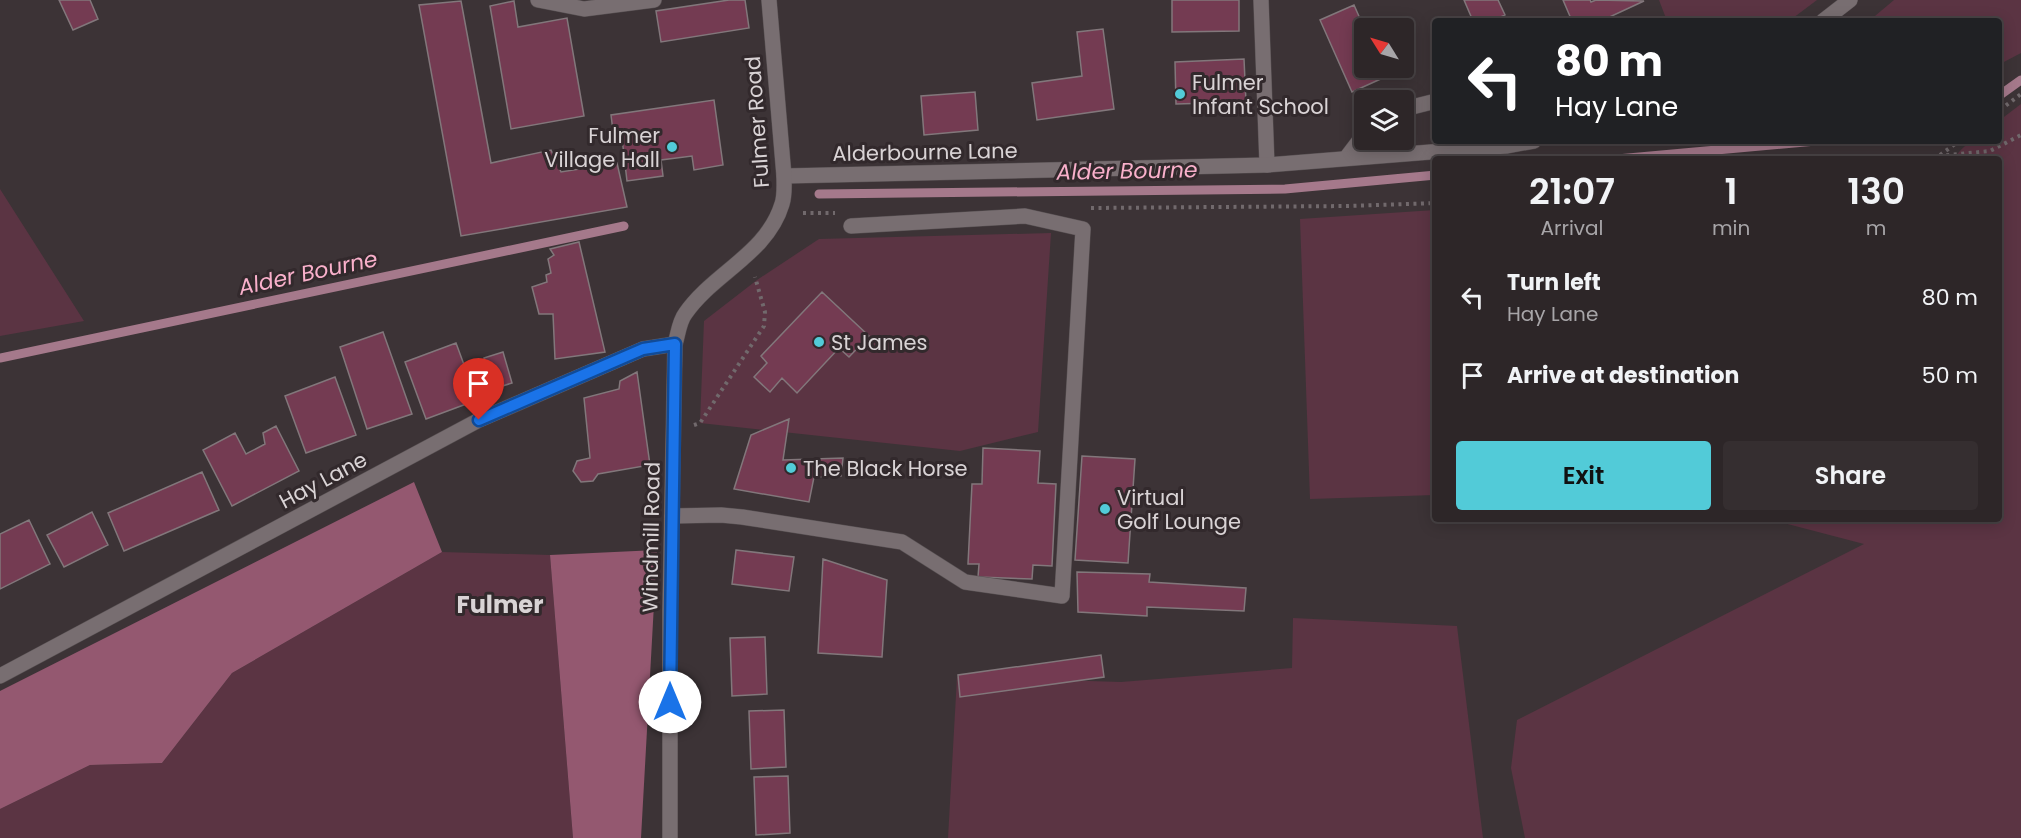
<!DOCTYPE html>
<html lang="en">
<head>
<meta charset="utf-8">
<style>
  body { margin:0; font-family:Poppins,sans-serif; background:#352e30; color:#f1f3f6; height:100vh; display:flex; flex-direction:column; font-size:22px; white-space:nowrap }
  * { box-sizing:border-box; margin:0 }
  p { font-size:20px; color:#a7a5a8 }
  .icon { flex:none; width:33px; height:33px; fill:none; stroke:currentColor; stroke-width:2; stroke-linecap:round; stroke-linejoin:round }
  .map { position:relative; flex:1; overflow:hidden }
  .panel { position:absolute; left:1432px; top:156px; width:570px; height:366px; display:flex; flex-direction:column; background:#2d2628; border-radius:6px; box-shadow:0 3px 15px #0003,0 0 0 2px #484345 }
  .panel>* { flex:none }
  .top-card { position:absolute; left:1432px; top:18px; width:570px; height:126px; border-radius:6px; box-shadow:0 3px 15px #0003,0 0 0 2px #484345; background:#202124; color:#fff; overflow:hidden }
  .needle { width:39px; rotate:307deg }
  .buttons { position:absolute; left:1354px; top:18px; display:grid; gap:12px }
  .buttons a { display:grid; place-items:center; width:60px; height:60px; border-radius:6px; background:#2d2628; box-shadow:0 3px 15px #0003,0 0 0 2px #484345; font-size:30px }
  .pin { position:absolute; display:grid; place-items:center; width:51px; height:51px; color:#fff; margin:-62px -26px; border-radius:50% 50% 50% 0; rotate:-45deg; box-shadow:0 0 6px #0007 }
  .pin .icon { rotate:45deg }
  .me { position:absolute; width:66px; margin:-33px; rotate:0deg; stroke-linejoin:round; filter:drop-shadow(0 0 4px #0008) }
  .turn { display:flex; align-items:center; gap:21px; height:126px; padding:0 24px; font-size:27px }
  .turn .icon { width:78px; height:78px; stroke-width:2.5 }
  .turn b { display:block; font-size:42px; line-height:51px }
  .eta { display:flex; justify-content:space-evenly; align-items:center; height:102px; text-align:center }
  .eta b { font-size:36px; font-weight:600; line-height:42px }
  .button { display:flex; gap:12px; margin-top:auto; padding:12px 24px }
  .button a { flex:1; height:69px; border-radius:6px; background:#52cbd8; color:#111; font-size:24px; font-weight:600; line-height:69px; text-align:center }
  .button a+a { background:#352e30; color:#f1f3f6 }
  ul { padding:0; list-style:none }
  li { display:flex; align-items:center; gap:18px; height:78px; padding:0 24px }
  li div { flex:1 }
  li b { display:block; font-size:22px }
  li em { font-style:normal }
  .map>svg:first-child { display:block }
  .green { fill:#5b3443 }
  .forest { fill:#945870 }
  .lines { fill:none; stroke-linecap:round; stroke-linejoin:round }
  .stream { stroke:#a5798b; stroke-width:9 }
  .building { fill:#743b52; stroke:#82777b; stroke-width:1.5 }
  .service-casing { stroke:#564f51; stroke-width:16 }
  .minor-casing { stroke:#564f51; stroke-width:16 }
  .tertiary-casing { stroke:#564f51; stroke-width:16 }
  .path { stroke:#71696c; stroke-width:4; stroke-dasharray:3 4.5; stroke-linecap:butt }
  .service { stroke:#786e71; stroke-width:15 }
  .minor { stroke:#786e71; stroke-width:15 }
  .tertiary { stroke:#786e71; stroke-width:15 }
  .route-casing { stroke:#114b97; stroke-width:15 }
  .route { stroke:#1a73e8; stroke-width:10 }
  .poi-dot { fill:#52cbd8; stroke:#32292c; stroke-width:2 }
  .labels { text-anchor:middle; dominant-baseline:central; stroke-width:6; stroke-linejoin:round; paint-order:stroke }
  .poi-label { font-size:21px; fill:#d9d3d5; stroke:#32292c; text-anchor:start }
  .street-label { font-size:21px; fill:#d9d3d5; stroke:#32292c }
  .water-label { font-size:22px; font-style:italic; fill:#f9b0cb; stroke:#32292c }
  .quarter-label { font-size:24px; font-weight:bold; fill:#d9d3d5; stroke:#32292c }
</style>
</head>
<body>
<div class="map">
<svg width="2021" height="838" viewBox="0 0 2021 838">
  <rect width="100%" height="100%" fill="#3c3336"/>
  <path class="green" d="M1659,0H1817L1789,21H1667Z
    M1894,0H2021V53L2000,64V21H1869Z
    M2021,104V838H1525L1511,768L1517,720L1864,544L1768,519H2000V159H1954C1968,138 1976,141 2000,141V120Z
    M0,189L84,321L0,336Z
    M1435,210V495L1310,499L1300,219Z
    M1051,233L1038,432L960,451L700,423L704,321L757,280L819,239Z
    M442,552L550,555L573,838H0V809L90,765L162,763L232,673Z
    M1293,618L1457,626L1483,838H948L957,677L1121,682L1292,668Z"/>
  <path class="forest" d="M414,482L442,552L232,673L162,763L90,765L0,809V691Z
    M657,550L641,838H573L550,555Z"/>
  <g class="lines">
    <path class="stream" d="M2000,95L2021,80
      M1617,159L1816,141
      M819,194L1285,189L1436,175
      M0,358L624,226"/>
  </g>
  <path class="building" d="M59,0H90L98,19L73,30Z
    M729,0H745L749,28L661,42L656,11Z
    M1172,0H1239V31L1172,32Z
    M1464,0H1498L1505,15L1492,21H1473Z
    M1563,0H1590L1591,2L1596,0L1644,1L1601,21H1572Z
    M461,1L491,163L551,150L561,172L617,163L627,207L461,236L419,5Z
    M514,1L518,27L567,18L584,116L511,129L490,6Z
    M1354,5L1365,30V68H1381L1385,77L1352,92L1320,20Z
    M1103,29L1114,109L1037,120L1032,83L1082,76L1077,32Z
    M1244,59L1246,102L1176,104L1175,62Z
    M975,92L978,130L924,135L921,96Z
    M714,100L723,165L694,170L692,156L661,160L663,176L627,181L622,138L614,139L611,115Z
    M579,242L605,352L555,359L553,314H539L532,287L547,282L546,275L551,273L548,259L554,255L550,249Z
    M822,292L869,336L849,357L839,348L797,393L782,378L770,392L754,377L767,363L761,356Z
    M383,332L412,414L367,429L340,347Z
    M456,343L477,400L426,419L405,362Z
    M503,352L512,383L493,389L484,358Z
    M637,372L650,465L598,474L593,481L581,482L573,471L577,461L590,458L584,398L619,389L620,381Z
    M335,377L356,435L306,453L285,396Z
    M789,419L783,460L843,458L841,476L814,477L809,502L734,489L751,435Z
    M276,426L299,471L232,506L203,450L235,433L246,454L265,444L263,433Z
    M983,448L1040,451L1038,483L1056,484L1052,566L1033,565L1032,579L978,577L979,564H968L972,484H982Z
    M1082,456L1135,459L1128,563L1075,560Z
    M202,472L219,510L124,551L108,513Z
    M92,512L108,545L64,567L47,535Z
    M29,520L50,564L0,589V534Z
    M736,550L794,557L789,591L732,584Z
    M823,559L887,580L882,657L818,653Z
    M1077,572L1150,574L1149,582L1246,588L1244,611L1147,607V616L1078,612Z
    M765,637L767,694L732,696L730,638Z
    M1101,655L1104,677L960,697L958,675Z
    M784,710L786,767L751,769L749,711Z
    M788,776L790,833L756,835L754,777Z"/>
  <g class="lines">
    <defs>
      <path id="service" d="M538,0L584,9L654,0
        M1261,0L1267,165
        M1404,109L1436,101
        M1346,158L1365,133
        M672,516L721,515L742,517L902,542L965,582L1062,596L1083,229L1025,216L851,226"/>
      <path id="minor" d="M1823,21L1850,0
        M784,176L1267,165L1506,146L1534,141
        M0,676L479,420L643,349L675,344"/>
      <path id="tertiary" d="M670,838V611L675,344C678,335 679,322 685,314C713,273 767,254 782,204C785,195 784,185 784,176L769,0"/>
    </defs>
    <use href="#service" class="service-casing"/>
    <use href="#minor" class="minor-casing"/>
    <use href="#tertiary" class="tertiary-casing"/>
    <path class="path" d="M2000,110L2021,94
      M1940,155L1959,141
      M1909,159L1990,151L2021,135
      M1091,208L1348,206L1436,203
      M803,213H835
      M694,425L700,423L764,326L765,312L755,277"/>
    <use href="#service" class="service"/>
    <use href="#minor" class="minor"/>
    <use href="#tertiary" class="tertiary"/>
  </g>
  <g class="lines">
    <defs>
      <path id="route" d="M479,420L643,349L675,344L670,702"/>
    </defs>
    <use href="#route" class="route-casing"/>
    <use href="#route" class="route"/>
  </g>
  <g class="poi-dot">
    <circle cx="1180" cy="94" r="6"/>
    <circle cx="672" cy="147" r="6"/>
    <circle cx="819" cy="342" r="6"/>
    <circle cx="791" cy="468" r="6"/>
    <circle cx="1105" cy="509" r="6"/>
  </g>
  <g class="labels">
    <g class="poi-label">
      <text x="1192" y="82">Fulmer<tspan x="1192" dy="24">Infant School</tspan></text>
      <text x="660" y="135" text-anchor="end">Fulmer<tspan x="660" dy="24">Village Hall</tspan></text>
      <text x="831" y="342">St James</text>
      <text x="803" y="468">The Black Horse</text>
      <text x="1117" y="497">Virtual<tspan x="1117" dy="24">Golf Lounge</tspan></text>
    </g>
    <g class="street-label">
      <text transform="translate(757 122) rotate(-94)">Fulmer Road</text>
      <text transform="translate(925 152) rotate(-1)">Alderbourne Lane</text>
      <text transform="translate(323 480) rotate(-28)">Hay Lane</text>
      <text transform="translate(651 537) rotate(-89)">Windmill Road</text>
    </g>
    <g class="water-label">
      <text transform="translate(1127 171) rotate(-1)">Alder Bourne</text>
      <text transform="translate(308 273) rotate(-12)">Alder Bourne</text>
    </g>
    <g class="quarter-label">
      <text x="500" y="604">Fulmer</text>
    </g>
  </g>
</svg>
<div class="buttons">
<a><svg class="needle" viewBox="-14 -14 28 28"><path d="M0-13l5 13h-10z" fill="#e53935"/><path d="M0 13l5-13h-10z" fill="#a7a5a8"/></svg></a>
<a><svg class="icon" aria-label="layers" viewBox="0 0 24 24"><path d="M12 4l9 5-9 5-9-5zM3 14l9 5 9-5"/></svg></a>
</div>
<div class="pin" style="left:479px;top:420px;background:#d93025"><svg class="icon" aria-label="arrive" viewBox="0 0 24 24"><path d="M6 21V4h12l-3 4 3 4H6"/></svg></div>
<svg class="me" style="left:670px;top:702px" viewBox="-20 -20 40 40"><circle r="19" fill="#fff"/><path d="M0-13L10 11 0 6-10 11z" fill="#1a73e8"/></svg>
<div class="top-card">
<div class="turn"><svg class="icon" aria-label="left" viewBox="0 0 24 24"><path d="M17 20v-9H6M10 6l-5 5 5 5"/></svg><div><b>80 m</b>Hay Lane</div></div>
</div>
<section class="panel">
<div class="eta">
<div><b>21:07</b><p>Arrival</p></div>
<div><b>1</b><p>min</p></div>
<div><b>130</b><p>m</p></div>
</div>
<ul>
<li><svg class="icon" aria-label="left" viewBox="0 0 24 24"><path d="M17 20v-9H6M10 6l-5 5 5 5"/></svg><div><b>Turn left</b><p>Hay Lane</p></div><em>80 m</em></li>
<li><svg class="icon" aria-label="arrive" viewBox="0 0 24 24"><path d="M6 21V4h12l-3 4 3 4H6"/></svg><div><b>Arrive at destination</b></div><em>50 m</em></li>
</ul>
<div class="button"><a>Exit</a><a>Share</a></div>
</section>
</div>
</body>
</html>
